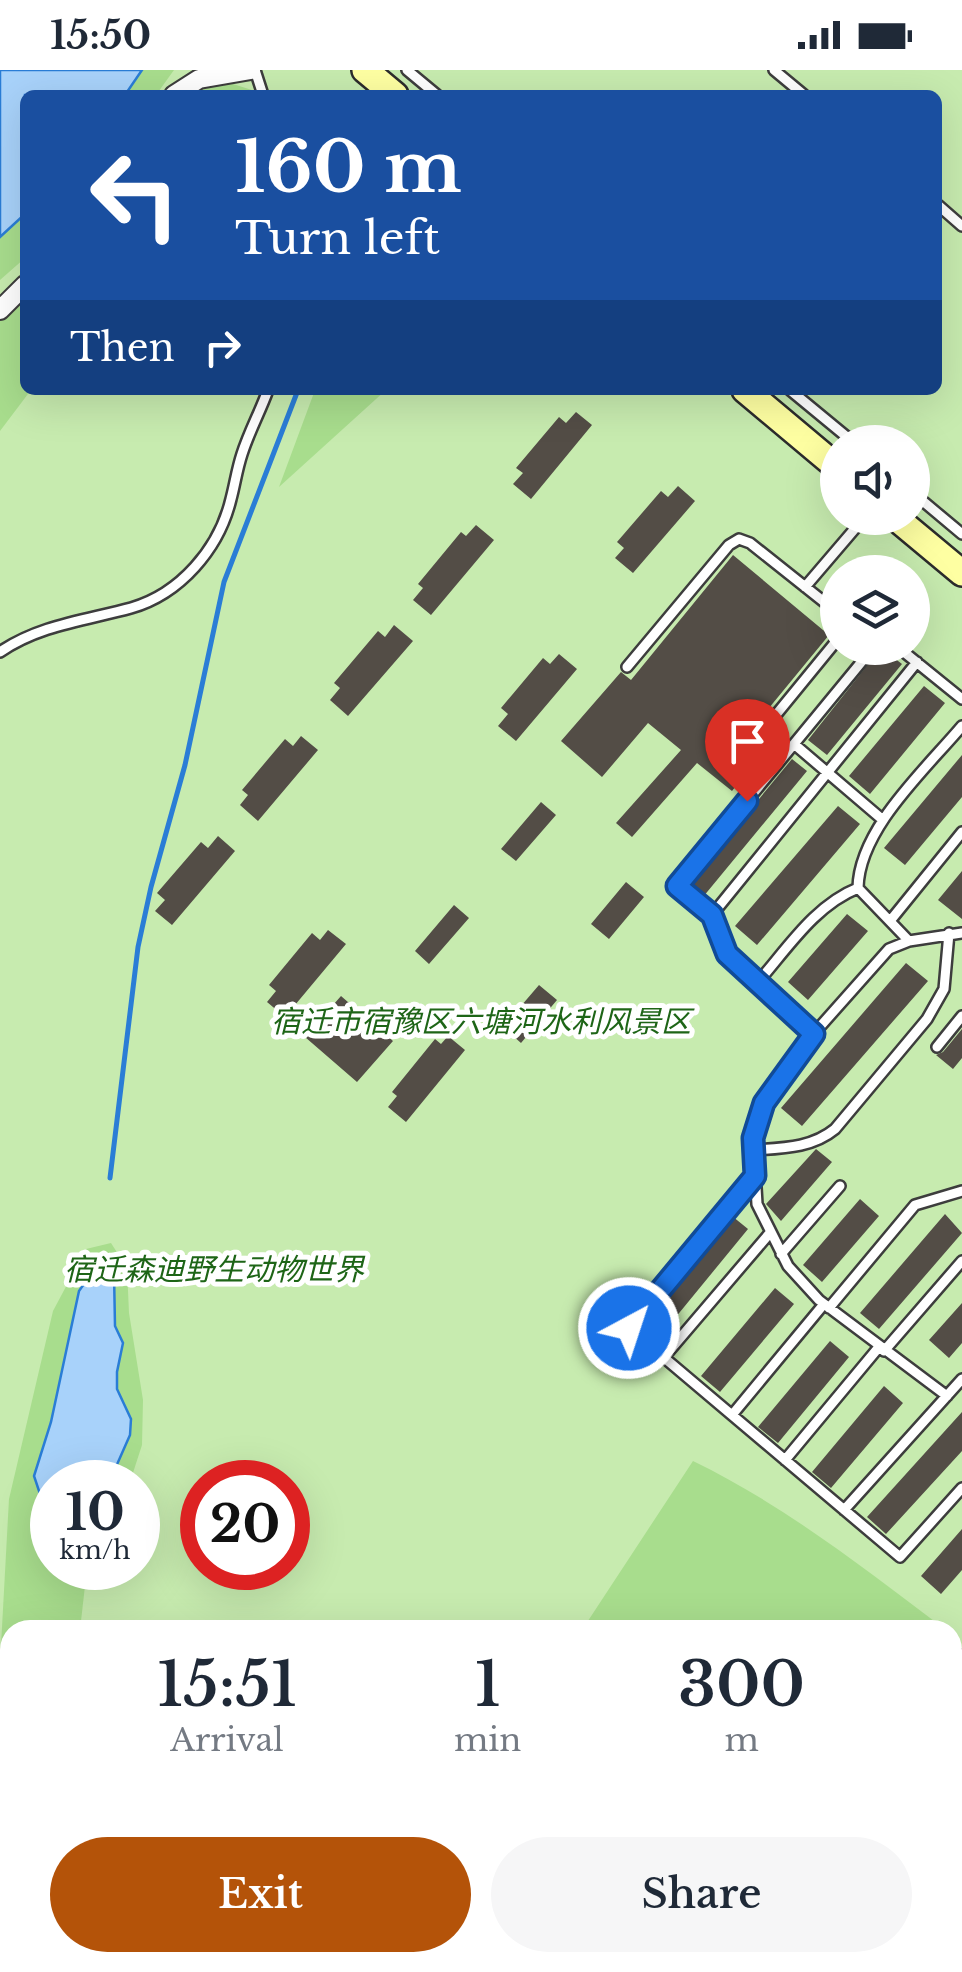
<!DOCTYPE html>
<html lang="en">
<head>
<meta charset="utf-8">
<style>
  body { margin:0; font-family:"Libre Baskerville","Noto Sans SC",serif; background:#f6f6f7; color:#1f2937; height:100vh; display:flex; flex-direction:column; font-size:38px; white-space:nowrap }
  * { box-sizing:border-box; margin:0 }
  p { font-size:32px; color:#747a83 }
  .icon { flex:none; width:55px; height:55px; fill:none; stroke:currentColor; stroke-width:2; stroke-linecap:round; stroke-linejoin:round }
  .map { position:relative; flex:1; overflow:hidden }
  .panel { position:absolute; left:0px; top:1550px; width:962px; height:352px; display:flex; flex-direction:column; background:#fff; border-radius:30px 30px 0 0; box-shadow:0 10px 40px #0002 }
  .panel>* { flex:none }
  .guide { position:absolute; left:20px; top:20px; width:922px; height:305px; border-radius:15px; box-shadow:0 10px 40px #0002; background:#1a4fa0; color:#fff; overflow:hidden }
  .buttons { position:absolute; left:820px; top:355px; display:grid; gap:20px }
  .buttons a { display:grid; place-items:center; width:110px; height:110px; border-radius:50%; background:#fff; box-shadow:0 10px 40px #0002; font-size:50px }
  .speed { position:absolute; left:30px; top:1390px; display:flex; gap:20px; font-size:50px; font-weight:700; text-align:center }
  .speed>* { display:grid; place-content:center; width:130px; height:130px; border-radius:50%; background:#fff; box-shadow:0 10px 40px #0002; line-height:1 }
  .speed small { font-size:25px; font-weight:400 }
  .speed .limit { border:15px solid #d22; background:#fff; color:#111 }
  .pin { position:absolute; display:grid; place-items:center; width:85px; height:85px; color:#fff; margin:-102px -42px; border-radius:50% 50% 50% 0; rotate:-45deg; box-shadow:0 0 10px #0007 }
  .pin .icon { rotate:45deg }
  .me { position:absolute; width:110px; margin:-55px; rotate:40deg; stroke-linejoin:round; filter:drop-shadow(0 0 8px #0008) }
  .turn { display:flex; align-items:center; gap:35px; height:210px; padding:0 50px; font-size:45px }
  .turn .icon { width:130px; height:130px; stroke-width:2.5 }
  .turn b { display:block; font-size:70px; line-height:85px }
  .then { display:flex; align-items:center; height:95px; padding:0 50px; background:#0003; gap:20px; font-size:38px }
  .eta { display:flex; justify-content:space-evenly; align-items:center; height:170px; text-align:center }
  .eta b { font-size:60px; font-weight:600; line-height:70px }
  .cta { display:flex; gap:20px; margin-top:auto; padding:20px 50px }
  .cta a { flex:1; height:115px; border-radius:60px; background:#b45309; color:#fff; font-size:40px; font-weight:600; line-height:115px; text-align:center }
  .cta a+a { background:#f6f6f7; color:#1f2937 }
  .status { display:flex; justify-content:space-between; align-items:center; height:70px; padding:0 50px; background:#fff; direction:ltr }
  .status svg { height:28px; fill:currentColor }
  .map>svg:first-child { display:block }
  .green { fill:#c7ebaf; fill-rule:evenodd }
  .forest { fill:#a8dd8d }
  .water { fill:#a8d2fa; stroke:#2a7dd6; stroke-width:2.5 }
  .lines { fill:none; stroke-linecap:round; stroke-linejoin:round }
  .stream { stroke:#2a7dd6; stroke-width:5 }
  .building { fill:#534d46 }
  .service-casing { stroke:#3d3d3d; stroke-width:14 }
  .minor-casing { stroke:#3d3d3d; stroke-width:22 }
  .tertiary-casing { stroke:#3d3d3d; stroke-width:28 }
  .secondary-casing { stroke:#2c2c2c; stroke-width:30 }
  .service { stroke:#fff; stroke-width:9 }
  .minor { stroke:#fff; stroke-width:18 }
  .tertiary { stroke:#fff; stroke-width:22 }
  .secondary { stroke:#feffa2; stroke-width:25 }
  .route-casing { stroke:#114b97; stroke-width:25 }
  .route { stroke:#1a73e8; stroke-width:18 }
  .labels { text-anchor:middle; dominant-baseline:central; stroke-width:10; stroke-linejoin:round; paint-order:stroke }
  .park-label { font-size:30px; font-style:italic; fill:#1e6517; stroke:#fff }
</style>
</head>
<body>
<div class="status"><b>15:50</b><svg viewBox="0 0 49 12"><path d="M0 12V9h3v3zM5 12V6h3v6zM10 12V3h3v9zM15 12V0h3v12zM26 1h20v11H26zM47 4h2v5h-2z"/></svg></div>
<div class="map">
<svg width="962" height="1902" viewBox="0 0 962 1902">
  <rect width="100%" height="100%" fill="#fffde7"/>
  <path class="green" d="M0,0H962V1902H0ZM25,25H938V320H25ZM838,372H912V448H838ZM838,502H912V578H838ZM52,1412H138V1498H52ZM202,1412H288V1498H202ZM10,1560H952V1892H10Z"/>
  <path class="forest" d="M142,0H174L156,25H125Z
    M233,14L255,21L252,25H185L196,18Z
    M25,144V188L0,210V167Z
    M25,226V320H31L0,361V249Z
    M315,320H386L279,417Z
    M111,1173L127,1198L129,1243L143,1330L142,1375L130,1412H52V1498H87L80,1560H10V1845L0,1801V1594L9,1429L53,1241L86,1179Z
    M693,1391C784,1435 865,1499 946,1560H582Z
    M21,1893H647L638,1902H23Z"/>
  <path class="water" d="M0,0H142L125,25H25V144L0,167Z
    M103,1187L114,1203L115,1256L123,1273L117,1302V1319L131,1349L130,1365L115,1399L114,1412H52V1431L40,1424L34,1406L51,1352L79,1221Z"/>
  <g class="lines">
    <path class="stream" d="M110,1108L138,877L151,817L185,695L224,512L298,320
      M952,1663L962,1653
      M725,1902L734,1892"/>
  </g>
  <path class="building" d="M576,342L592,355L531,429L513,414L523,403L516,398L559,347L566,353Z
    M678,416L695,431L633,503L615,488L624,478L617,472L661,421L668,427Z
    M476,455L494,470L431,545L413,530L423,518L418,514L461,462L466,466Z
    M733,485L829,565L728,688L746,703L732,721L697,693L632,767L616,753L681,680L648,653L602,707L561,671L621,602L631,610Z
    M394,555L413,571L348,646L330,630L340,618L334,613L378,561L385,567Z
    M881,578L902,594L827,685L808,670Z
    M559,584L577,599L516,671L498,656L508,644L501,638L543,588L550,594Z
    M924,616L945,633L870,724L849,706Z
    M301,666L318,680L258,751L240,735L248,725L242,720L285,669L293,676Z
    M962,685V727L905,795L884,778Z
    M792,689L807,701L703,827L688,815Z
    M541,732L556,745L516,791L501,779Z
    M838,736L860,754L757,875L735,856Z
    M218,766L235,781L172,855L155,841L165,830L157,823L201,772L208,778Z
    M962,801V849L938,830Z
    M626,812L644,827L609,869L591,854Z
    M454,835L469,848L429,894L415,881Z
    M847,844L868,861L808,930L788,912Z
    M328,860L346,874L285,947L267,932L276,921L269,915L312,863L320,870Z
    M906,893L928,911L802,1056L781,1038Z
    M539,915L557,930L521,973L503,957Z
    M341,926L393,971L357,1012L305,967Z
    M962,959V988L953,999L936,985L943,982Z
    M448,966L465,980L406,1052L388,1037L397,1026L392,1022L435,969L441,974Z
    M816,1079L832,1092L781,1151L766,1134Z
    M860,1129L879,1146L822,1212L803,1195Z
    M945,1144L962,1163L879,1259L860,1243Z
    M732,1146L748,1159L657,1270L641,1257Z
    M775,1218L794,1234L720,1322L701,1306Z
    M962,1233V1273L949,1288L929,1270Z
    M830,1271L849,1287L778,1373L758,1357Z
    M884,1316L903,1333L831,1418L812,1402Z
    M962,1342V1381L886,1464L867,1447Z
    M962,1459V1500L941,1524L921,1506Z"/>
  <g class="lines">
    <defs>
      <path id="service" d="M255,0L263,25
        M407,0L437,25
        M774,0L804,25
        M938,135L962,156
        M790,320L853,372
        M912,422L962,464
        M805,517L864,448
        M899,578L962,629
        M0,582C39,555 87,550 131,538C180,524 219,479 231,429C235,414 237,399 242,384C249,362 260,342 268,320
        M627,597L729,475L739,469L750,473L838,543
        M794,674L883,750
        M739,690L838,569
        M712,845L917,592
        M890,851L962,762
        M909,871L858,818C859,759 925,700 962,656
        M758,912C787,879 815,835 858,818
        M815,964L727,884L712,845L677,816L873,578
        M937,977L962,946
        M754,1080C783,1078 812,1078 835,1059L927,949L944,919L949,863
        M755,1106L629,1258L900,1487L962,1418
        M781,1184L840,1116
        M829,1238L915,1135L962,1121
        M884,1281L962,1191
        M664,1287L769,1164
        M947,1326L819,1230L788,1196L757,1134L753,1068L763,1033L801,978L889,879L909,871L962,863
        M732,1345L824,1234
        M785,1390L879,1277
        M844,1440L962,1309
        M827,1892L837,1902
        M186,1902L194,1892
        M317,1902L325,1892"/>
      <path id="minor" d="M174,25L199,9L251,0
        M0,240L25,215
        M0,1879L8,1902"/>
      <path id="tertiary" d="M952,1602L962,1592
        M666,1902L675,1892"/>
      <path id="secondary" d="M365,0L395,25
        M745,320L838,398
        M896,448L962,503"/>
    </defs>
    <use href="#service" class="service-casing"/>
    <use href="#minor" class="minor-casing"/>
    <use href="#tertiary" class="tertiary-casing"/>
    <use href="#secondary" class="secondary-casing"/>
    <use href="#service" class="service"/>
    <use href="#minor" class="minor"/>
    <use href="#tertiary" class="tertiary"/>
    <use href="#secondary" class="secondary"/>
  </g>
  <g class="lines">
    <defs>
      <path id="route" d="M629,1258L755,1106L753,1068L764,1033L814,964L727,884L712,845L677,816L747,731"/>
    </defs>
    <use href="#route" class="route-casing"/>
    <use href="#route" class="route"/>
  </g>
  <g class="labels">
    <g class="park-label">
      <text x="481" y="951">宿迁市宿豫区六塘河水利风景区</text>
      <text x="214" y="1199">宿迁森迪野生动物世界</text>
    </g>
  </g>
</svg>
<div class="buttons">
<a><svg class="icon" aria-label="sound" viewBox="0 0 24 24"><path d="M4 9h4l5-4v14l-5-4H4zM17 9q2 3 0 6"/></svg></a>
<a><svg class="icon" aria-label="layers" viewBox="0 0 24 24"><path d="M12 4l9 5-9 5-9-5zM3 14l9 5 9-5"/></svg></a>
</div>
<div class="speed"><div>10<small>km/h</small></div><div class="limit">20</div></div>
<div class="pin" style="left:747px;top:731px;background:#d93025"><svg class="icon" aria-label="arrive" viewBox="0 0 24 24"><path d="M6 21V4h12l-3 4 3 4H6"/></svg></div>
<svg class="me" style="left:629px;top:1258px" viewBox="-20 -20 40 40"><circle r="17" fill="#1a73e8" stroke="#fff" stroke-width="3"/><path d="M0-11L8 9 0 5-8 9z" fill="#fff"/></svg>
<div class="guide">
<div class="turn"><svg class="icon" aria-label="left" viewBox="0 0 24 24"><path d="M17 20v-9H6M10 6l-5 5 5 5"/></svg><div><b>160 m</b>Turn left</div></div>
<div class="then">Then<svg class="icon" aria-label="right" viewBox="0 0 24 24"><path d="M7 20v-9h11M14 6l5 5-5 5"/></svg></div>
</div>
<section class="panel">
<div class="eta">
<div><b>15:51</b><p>Arrival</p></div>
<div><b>1</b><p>min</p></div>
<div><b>300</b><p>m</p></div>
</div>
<div class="cta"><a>Exit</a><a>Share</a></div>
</section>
</div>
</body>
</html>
